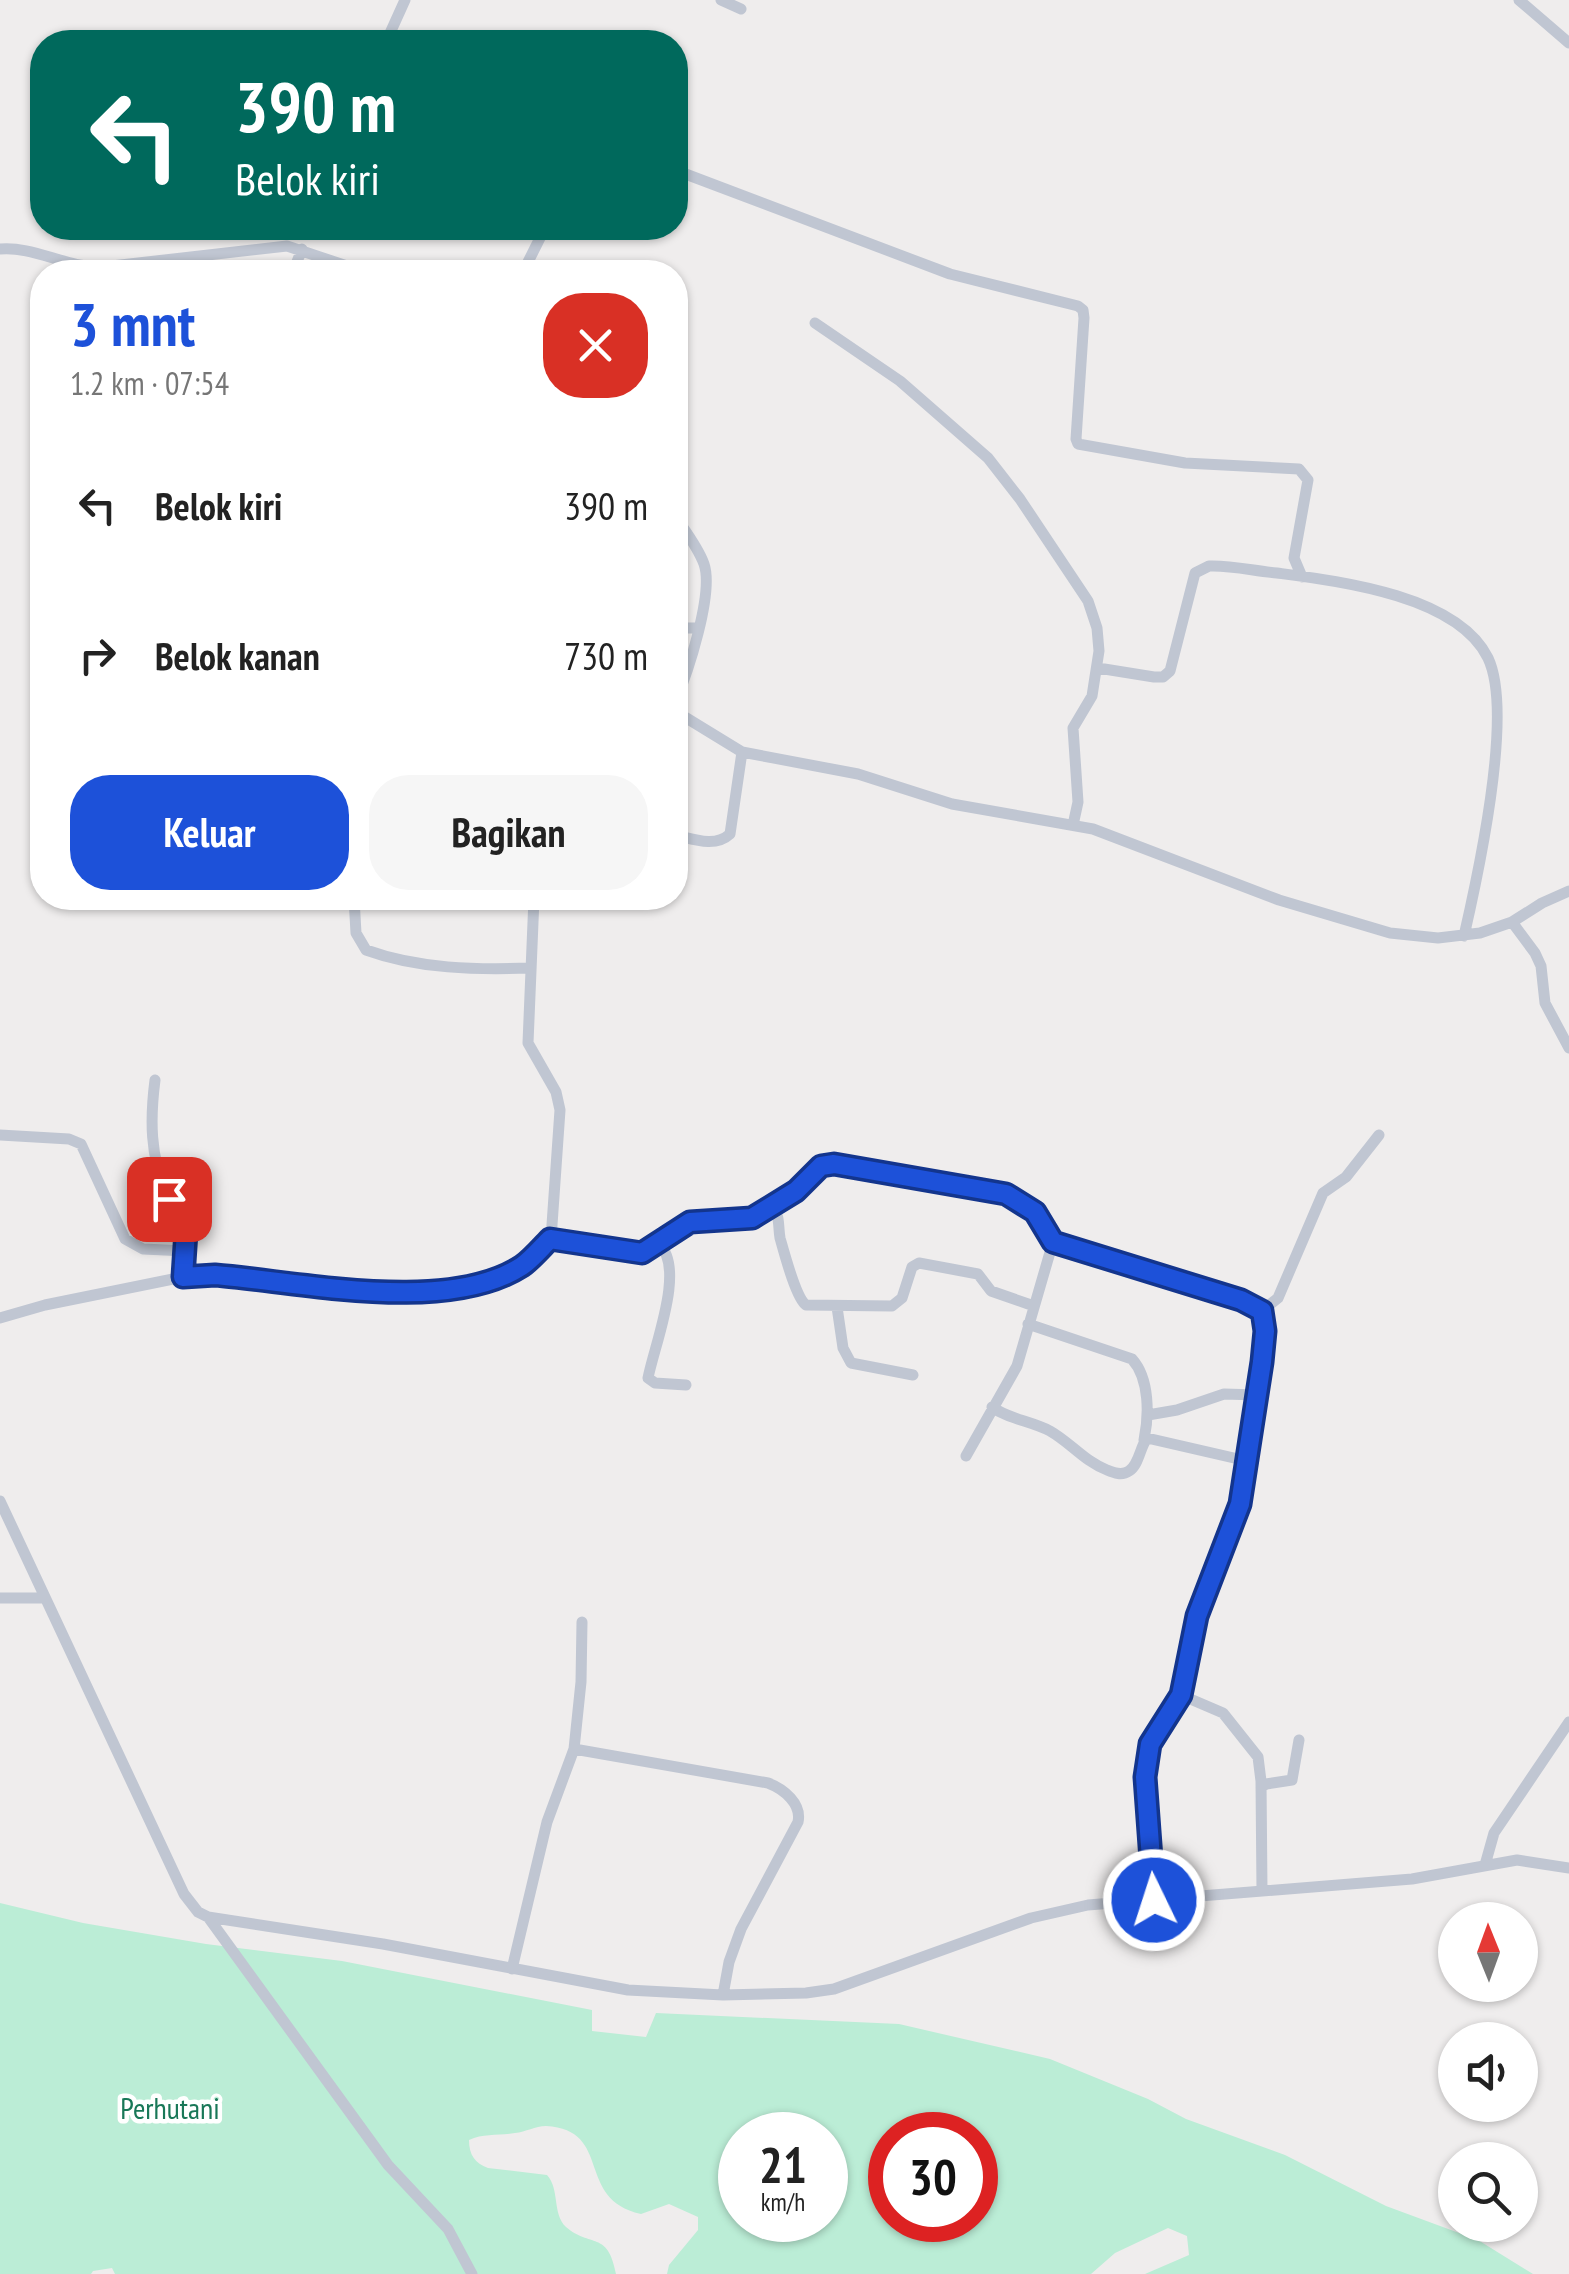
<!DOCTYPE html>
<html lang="id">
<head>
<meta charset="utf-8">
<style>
  body { margin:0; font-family:"PT Sans Narrow",sans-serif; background:#f6f6f6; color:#222; height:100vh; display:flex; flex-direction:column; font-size:38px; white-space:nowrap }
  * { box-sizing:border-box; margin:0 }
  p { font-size:32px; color:#767676 }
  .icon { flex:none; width:55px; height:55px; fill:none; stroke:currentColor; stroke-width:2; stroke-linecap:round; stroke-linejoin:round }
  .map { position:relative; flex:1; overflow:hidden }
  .side { position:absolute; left:30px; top:260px; width:658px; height:650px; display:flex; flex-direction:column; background:#fff; border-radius:40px; box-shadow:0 2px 8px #0004 }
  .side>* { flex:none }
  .guide { position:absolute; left:30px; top:30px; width:658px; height:210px; border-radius:40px; box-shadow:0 2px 8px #0004; background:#00695c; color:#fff; overflow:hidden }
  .needle { width:65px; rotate:359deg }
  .fabs { position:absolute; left:1438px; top:1902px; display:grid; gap:20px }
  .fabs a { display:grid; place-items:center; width:100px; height:100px; border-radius:50%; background:#fff; box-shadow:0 2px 8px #0004; font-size:50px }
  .speed { position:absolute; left:718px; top:2112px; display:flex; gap:20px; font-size:50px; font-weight:700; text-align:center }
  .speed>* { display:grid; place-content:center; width:130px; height:130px; border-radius:50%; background:#fff; box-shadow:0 2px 8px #0004; line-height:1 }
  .speed small { font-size:25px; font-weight:400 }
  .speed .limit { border:15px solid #d22; background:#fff; color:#111 }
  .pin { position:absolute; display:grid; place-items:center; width:85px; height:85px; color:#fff; margin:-42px; border-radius:20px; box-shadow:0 5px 15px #0006 }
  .me { position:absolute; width:110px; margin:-55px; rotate:356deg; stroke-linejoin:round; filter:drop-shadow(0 0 8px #0008) }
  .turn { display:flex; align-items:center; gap:35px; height:210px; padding:0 40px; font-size:45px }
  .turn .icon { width:130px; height:130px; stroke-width:2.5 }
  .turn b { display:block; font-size:70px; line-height:85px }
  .round { display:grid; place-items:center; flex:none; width:105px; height:105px; border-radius:40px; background:#f6f6f6 }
  .headline { display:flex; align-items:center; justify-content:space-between; height:170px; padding:0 40px }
  h1 { font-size:60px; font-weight:700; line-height:75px; color:#1d51d9 }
  .action { display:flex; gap:20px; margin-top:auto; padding:20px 40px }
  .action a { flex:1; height:115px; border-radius:40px; background:#1d51d9; color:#fff; font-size:40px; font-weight:700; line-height:115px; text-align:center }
  .action a+a { background:#f6f6f6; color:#222 }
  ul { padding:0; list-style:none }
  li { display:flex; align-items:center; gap:30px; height:150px; padding:0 40px }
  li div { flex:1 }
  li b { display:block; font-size:38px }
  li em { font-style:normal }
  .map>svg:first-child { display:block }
  .green { fill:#bbedd6; fill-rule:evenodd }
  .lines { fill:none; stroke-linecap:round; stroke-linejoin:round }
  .minor { stroke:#c0c6d2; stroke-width:11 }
  .route-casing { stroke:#13358d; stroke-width:25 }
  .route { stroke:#1d51d9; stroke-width:18 }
  .labels { text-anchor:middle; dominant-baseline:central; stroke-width:9; stroke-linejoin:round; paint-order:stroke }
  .park-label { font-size:30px; fill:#197858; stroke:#fff }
</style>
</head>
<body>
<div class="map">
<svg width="1569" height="2274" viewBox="0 0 1569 2274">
  <rect width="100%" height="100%" fill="#efeded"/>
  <path class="green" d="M0,1903L83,1923L206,1944L342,1961L592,2010V2031L646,2037L656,2013L899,2024L1050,2059L1148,2099L1186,2119L1285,2155L1386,2206L1478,2240L1533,2274H1145L1189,2255L1187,2236L1168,2228L1115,2253L1091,2274H667L669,2265L698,2230V2217L669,2204L641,2214C574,2199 614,2130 546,2126C535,2126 526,2132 515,2133C499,2136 484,2133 469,2140C469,2155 475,2163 488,2168L547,2175C560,2189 552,2214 566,2227C590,2248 608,2230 616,2274H115L112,2268L93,2271L91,2274H0ZM740,2135H825V2220H740ZM890,2135H975V2220H890Z"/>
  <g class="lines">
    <path class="minor" d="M721,0L741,9
      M1519,0L1569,43
      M386,42L405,0
      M675,170L950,274L1078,306L1083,310L1084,318L1076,439L1078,444L1185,463L1299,469L1308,480L1294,558L1302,577
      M0,249C35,246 65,268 103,267L287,246L365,272
      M293,272L302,249
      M523,272L545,228
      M815,323L900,381L988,458L1020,499L1088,601L1097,628L1099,651L1092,696L1073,728L1078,802L1073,825
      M675,516C685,531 698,547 704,564C714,593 688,673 675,702
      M675,628H699
      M1098,668L1154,677H1163L1170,671L1195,573L1209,566C1231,565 1254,571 1277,573C1338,581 1457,595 1488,658C1514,713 1478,875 1464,936
      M675,711L742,752L858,774L952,804L1093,829L1279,900L1390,933L1438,938L1480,933L1512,922L1542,903L1569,891
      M675,835C693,839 715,848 730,834L742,752
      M354,898L356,933L366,950C418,969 477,970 531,968
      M372,898L391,901H534
      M1512,922L1535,953L1541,966L1545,1003L1569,1048
      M155,1080C150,1119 150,1155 166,1193C170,1203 182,1206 187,1216L183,1277
      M0,1135L69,1139L81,1144L125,1239L143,1249L186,1251
      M773,1207C780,1216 778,1226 780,1238C784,1252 796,1298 806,1305L892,1306L902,1298L912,1267L919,1263L978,1274L991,1291L1034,1306
      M551,1239L642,1253C660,1247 671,1230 688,1223C715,1211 735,1230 771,1207C791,1196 813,1163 834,1164L1006,1195L1035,1212L1053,1242L1241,1300L1262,1311L1265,1331L1240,1504L1197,1615L1181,1695L1150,1744L1145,1777L1154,1899
      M659,1244C686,1268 654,1346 648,1378L655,1383L686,1385
      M837,1307L843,1348L851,1363L913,1375
      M1262,1311L1278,1298L1323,1193L1346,1177L1379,1135
      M0,1318L45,1305L183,1277L215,1275C301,1282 448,1314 522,1266C533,1259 541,1248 551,1239L560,1110L556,1092L528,1043L534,898
      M1028,1324L1132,1359C1150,1379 1149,1416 1144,1440
      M992,1407C1008,1419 1031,1421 1050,1431C1071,1443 1084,1461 1107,1470C1114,1473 1122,1476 1129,1471C1139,1465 1140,1447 1147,1438L1247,1461
      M1148,1415L1177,1410L1224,1394L1258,1395
      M966,1456L1017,1366L1053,1242
      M0,1501L184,1894L198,1912L208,1917L383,1944L628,1990L723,1995L806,1993L834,1989L1031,1918L1088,1905L1412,1879L1517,1860L1569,1868
      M0,1598H45
      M1181,1695L1223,1713L1258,1757L1261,1781L1262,1891
      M574,1749L768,1783C784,1789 802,1804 798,1822L741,1929L729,1962L723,1995
      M1261,1788L1266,1784L1292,1780L1299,1740
      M1485,1865L1494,1833L1569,1722
      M208,1917L388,2165L448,2229L472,2274
      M512,1969L547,1822L574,1749L581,1682L582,1622"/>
  </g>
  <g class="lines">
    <defs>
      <path id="route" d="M169,1199L182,1208L187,1216L183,1277L215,1275C301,1282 446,1315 522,1266C532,1259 541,1248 550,1239L642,1253L690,1222L752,1218L796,1191L821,1166L834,1164L1006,1194L1035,1212L1053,1242L1241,1300L1262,1311L1265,1331L1262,1362L1240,1504L1197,1616L1181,1695L1150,1744L1145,1777L1154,1900"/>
    </defs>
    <use href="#route" class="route-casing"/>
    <use href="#route" class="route"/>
  </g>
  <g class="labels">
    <g class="park-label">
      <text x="170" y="2107">Perhutani</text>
    </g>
  </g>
</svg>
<div class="fabs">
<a><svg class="needle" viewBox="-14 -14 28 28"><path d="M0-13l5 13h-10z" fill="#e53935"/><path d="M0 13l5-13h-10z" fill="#767676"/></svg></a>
<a><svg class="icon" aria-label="sound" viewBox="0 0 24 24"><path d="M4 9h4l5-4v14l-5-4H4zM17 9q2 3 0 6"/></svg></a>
<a><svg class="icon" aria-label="search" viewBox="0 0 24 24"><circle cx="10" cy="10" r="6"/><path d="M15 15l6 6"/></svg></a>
</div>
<div class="speed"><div>21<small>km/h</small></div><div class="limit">30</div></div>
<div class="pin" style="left:169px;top:1199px;background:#d93025"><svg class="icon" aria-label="arrive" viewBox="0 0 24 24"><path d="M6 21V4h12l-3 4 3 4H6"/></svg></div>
<svg class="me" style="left:1154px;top:1900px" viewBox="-20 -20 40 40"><circle r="17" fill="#1d51d9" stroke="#fff" stroke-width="3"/><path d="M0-11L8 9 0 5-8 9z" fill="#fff"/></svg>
<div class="guide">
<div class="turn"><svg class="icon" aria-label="left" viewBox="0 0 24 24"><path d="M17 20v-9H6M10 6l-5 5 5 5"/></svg><div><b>390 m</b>Belok kiri</div></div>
</div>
<section class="side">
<div class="headline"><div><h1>3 mnt</h1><p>1.2 km · 07:54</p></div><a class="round" style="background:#d93025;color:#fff"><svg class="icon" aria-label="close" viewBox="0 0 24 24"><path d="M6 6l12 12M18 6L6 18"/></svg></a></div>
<ul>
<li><svg class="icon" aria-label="left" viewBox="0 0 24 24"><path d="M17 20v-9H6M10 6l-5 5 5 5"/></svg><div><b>Belok kiri</b></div><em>390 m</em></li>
<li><svg class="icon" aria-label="right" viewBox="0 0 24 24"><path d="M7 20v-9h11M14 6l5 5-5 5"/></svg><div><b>Belok kanan</b></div><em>730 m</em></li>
</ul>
<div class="action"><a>Keluar</a><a>Bagikan</a></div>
</section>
</div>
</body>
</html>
